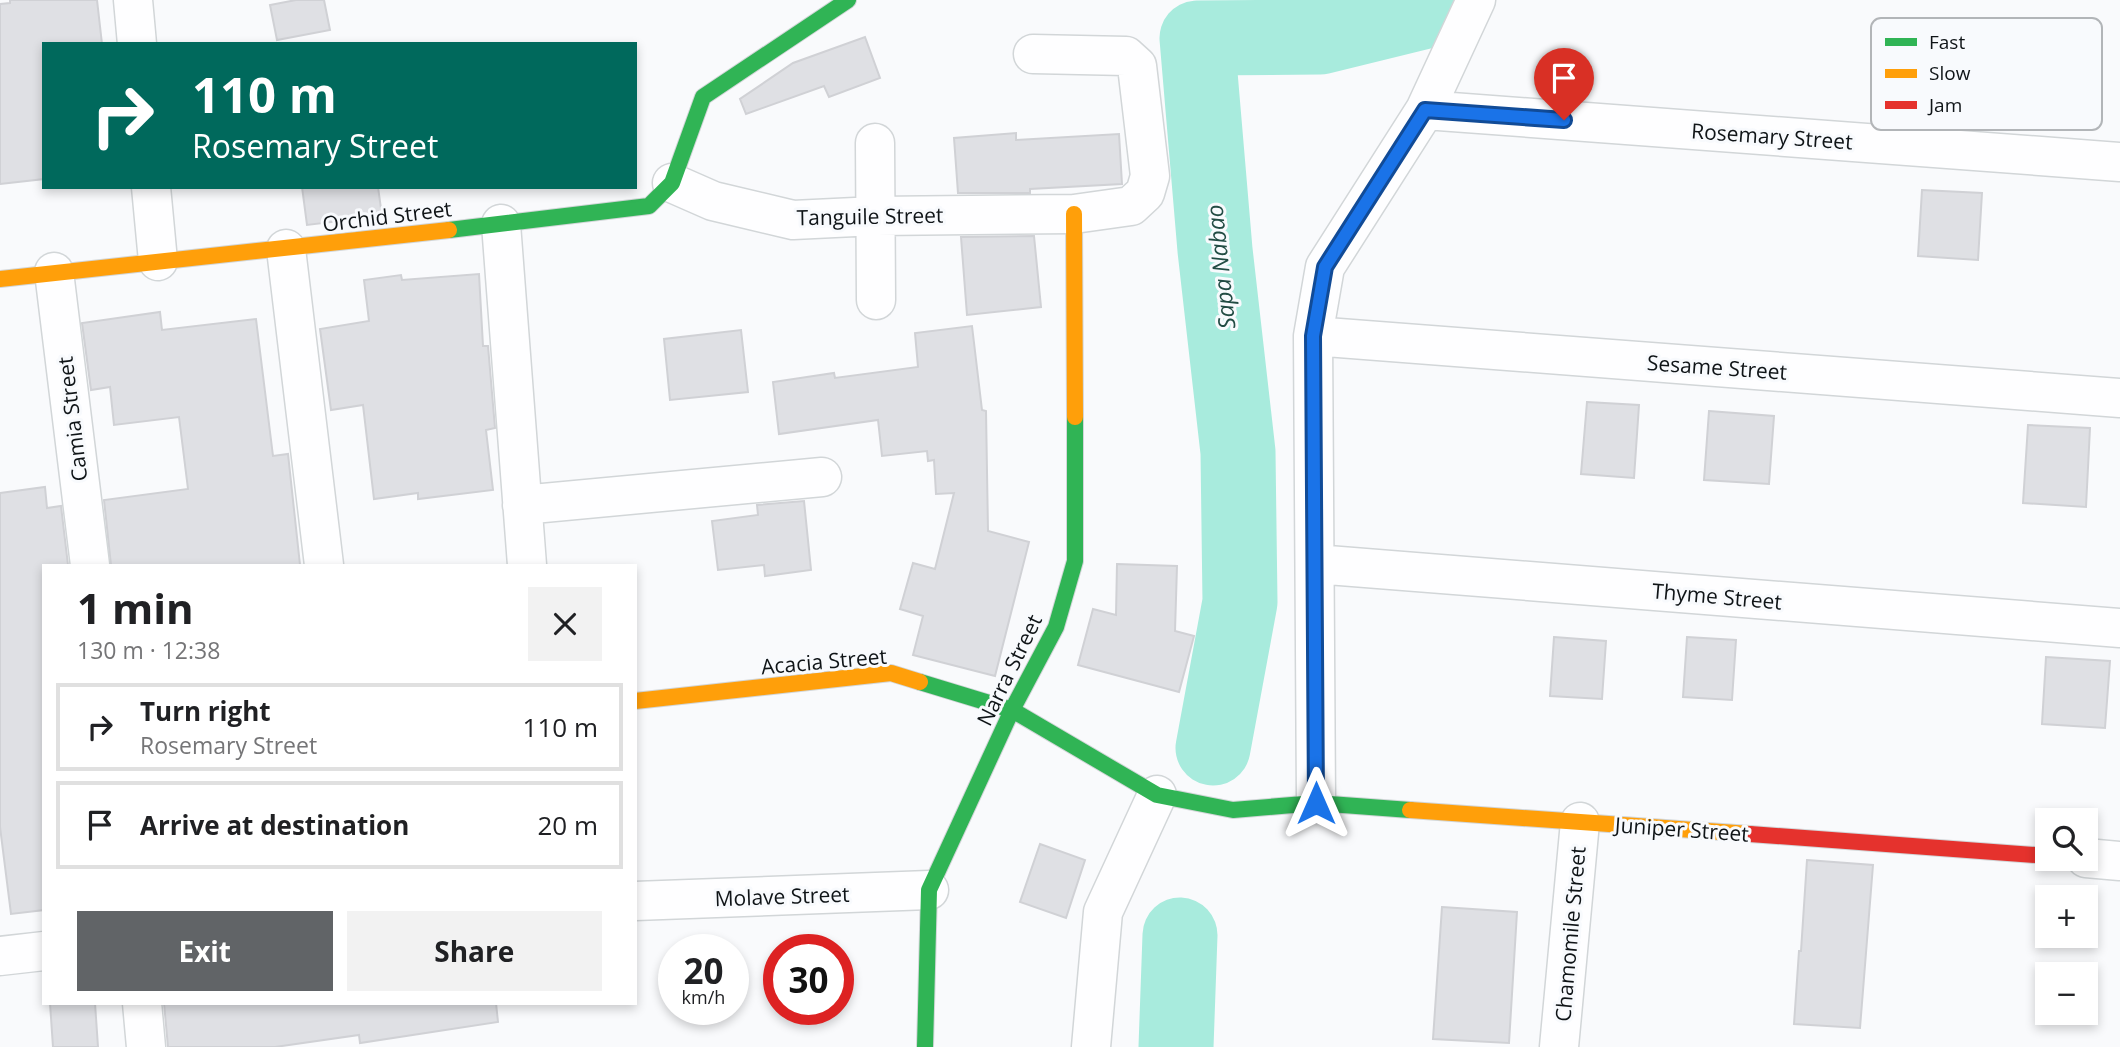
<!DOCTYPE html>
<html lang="en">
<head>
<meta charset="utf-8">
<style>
  body { margin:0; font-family:"Open Sans",sans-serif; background:#f2f2f2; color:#202124; height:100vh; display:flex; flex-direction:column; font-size:26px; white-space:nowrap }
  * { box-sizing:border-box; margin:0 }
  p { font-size:23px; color:#757577 }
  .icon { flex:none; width:38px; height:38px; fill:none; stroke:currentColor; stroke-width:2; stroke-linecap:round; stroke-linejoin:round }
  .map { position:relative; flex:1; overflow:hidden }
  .drawer { position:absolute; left:42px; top:564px; width:595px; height:441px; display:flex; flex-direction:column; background:#fff; border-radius:0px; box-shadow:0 4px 10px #0003 }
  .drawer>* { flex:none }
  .top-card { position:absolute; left:42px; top:42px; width:595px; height:147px; border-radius:0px; box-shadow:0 4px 10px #0003; background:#00695c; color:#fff; overflow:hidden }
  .buttons { position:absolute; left:2035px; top:808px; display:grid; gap:14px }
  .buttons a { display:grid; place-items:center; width:63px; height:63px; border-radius:0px; background:#fff; box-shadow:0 4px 10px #0003; font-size:35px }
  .speed { position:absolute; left:658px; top:934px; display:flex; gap:14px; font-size:35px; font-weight:700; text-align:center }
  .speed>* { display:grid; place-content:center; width:91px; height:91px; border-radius:50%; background:#fff; box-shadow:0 4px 10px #0003; line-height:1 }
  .speed small { font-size:18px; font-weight:400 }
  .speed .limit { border:10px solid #d22; background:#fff; color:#111 }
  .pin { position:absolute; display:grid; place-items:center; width:60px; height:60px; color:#fff; margin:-72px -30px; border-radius:50% 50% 50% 0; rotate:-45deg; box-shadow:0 0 7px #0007 }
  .pin .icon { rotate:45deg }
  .me { position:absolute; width:77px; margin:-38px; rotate:0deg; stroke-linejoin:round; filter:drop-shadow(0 0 5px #0008) }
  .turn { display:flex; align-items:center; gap:24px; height:147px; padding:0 35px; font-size:32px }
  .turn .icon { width:91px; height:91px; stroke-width:2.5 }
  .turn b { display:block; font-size:49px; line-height:60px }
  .round { display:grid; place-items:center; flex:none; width:74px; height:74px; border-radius:0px; background:#f2f2f2 }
  .head { display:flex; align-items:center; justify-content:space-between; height:119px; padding:0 35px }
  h1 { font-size:42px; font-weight:700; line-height:52px }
  .cta { display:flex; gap:14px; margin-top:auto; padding:14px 35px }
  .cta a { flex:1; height:80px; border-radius:0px; background:#616467; color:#fff; font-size:28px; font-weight:700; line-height:80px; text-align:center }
  .cta a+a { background:#f2f2f2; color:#202124 }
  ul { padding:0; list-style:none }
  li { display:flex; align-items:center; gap:21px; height:88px; margin:0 14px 10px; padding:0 21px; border:4px solid #e0e0e0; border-radius:0px }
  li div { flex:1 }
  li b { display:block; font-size:26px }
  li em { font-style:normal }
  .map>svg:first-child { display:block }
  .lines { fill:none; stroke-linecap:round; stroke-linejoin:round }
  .river { stroke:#a8ebdd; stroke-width:75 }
  .building { fill:#dfe0e4; stroke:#d0d1d5; stroke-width:2 }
  .street-casing { stroke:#d2d6d8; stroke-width:41 }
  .fast-casing { stroke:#d2d6d8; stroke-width:18 }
  .slow-casing { stroke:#d2d6d8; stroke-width:18 }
  .jam-casing { stroke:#d2d6d8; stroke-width:18 }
  .street { stroke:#fefeff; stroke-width:38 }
  .fast { stroke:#30b455; stroke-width:16 }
  .slow { stroke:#ff9f0a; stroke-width:16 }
  .jam { stroke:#e5322d; stroke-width:16 }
  .route-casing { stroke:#114b97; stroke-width:18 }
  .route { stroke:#1a73e8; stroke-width:12 }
  .labels { text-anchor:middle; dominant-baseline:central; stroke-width:6; stroke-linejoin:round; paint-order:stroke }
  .street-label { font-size:21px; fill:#0f1417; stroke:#f8fafd }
  .water-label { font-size:23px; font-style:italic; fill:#224c44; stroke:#f8fafd }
  .key { fill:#f8fafd; stroke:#b2b5b8; stroke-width:2 }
  .key-label { font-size:19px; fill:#0f1417 }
</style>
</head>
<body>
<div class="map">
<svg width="2120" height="1047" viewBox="0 0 2120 1047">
  <rect width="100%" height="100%" fill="#f9fafc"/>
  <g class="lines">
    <path class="river" d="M1213,748L1240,602L1238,452L1215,250L1197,38L1320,37L1442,7L1443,0
      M1176,1047L1180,935"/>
  </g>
  <path class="building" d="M10,0H97L102,44H44V179L0,184V4L10,3Z
    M296,0H324L330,30L277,40L270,5Z
    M865,37L880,78L829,97L824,86L746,114L740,99L793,63Z
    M1016,133V140L1119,134L1122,184L1030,189V193H958L954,138Z
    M302,187H378L382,216L307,225Z
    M1922,190L1982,193L1978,260L1918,256Z
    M1034,236L1041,307L967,315L961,237Z
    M479,274L483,346H488L495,428L486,430L493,490L418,499V493L374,499L363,405L331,410L320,329L369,321L364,280L401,275L402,280Z
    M160,312L162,330L256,319L273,456L288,454L300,565H111L104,500L188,489L179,417L114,425L110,387L91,390L82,323Z
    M972,326L982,410L986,411L988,531L1029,542L995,676L913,655L923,616L900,609L913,563L935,569L954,493L936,494L934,460L928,461L927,451L882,456L878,420L779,434L773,382L834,373L835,378L918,367L915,333Z
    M741,330L748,392L670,400L664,339Z
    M1587,402L1639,405L1634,478L1581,474Z
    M1709,411L1774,416L1769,484L1704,480Z
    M2028,425L2090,428L2086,507L2023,503Z
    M45,487L47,508L61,506L68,565H44V910L11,914L0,827V493Z
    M804,501L811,570L765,576L764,565L718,570L712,521L758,515L757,505Z
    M1117,564L1177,566L1175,631L1194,636L1179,692L1078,665L1093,609L1116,615Z
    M1554,637L1606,641L1602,699L1550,696Z
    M1687,637L1736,640L1732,700L1683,697Z
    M2046,657L2110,661L2105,728L2042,724Z
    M1040,844L1085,860L1066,918L1020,902Z
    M1807,860L1873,865L1860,1028L1794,1024L1799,951H1801Z
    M1442,907L1517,912L1509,1043L1433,1039Z
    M50,1003H95L98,1047H53Z
    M164,1003H496L498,1022L360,1043L359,1035L275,1047H168Z"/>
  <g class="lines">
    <defs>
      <path id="street" d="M133,0L137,44
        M1425,110L2120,162
        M875,143L876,300
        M672,183L713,201L793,220L876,216L1074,214L1131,206L1145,193L1150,176L1137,66L1126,56L1033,54
        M151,187L158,261
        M501,224L527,565
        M286,249L324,565
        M54,272L90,565
        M1313,336L2120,398
        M522,505L822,477
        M1315,564L2120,628
        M1316,803L1313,336L1325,267L1425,110L1476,0
        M2086,858L2120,861
        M635,901L929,890
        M0,956L44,951
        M142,1003L146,1047
        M1091,1047L1103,912L1157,795
        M1559,1047L1580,822"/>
      <path id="fast" d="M449,230L649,206L672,183L703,97L848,0
        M920,682L1012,710L1157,795L1233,810L1316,803L1410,810
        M925,1047L929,890L1012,710L1056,627L1075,561V417"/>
      <path id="slow" d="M1074,214L1075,417
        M0,279L449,230
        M635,701L891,673L920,682
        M1410,810L1750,834"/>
      <path id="jam" d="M1750,834L2048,856"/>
    </defs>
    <use href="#street" class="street-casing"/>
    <use href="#fast" class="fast-casing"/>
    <use href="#slow" class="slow-casing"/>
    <use href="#jam" class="jam-casing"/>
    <use href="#street" class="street"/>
    <use href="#fast" class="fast"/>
    <use href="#slow" class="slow"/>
    <use href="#jam" class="jam"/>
  </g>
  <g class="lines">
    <defs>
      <path id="route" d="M1316,803L1313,336L1325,267L1425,110L1564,120"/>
    </defs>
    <use href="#route" class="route-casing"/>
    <use href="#route" class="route"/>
  </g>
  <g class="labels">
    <g class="street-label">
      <text transform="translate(1772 136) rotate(4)">Rosemary Street</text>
      <text transform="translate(387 216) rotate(-7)">Orchid Street</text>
      <text transform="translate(870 216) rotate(-1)">Tanguile Street</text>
      <text transform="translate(1717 367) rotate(4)">Sesame Street</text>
      <text transform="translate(72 419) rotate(-97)">Camia Street</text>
      <text transform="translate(1717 596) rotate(5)">Thyme Street</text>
      <text transform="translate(824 661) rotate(-5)">Acacia Street</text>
      <text transform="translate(1009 670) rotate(-64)">Narra Street</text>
      <text transform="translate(1682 829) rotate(4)">Juniper Street</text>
      <text transform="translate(782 896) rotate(-2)">Molave Street</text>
      <text transform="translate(1570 934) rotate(-85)">Chamomile Street</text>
    </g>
    <g class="water-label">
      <text transform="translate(1220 267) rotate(-96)">Sapa Nabao</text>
    </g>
  </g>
  <rect x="1871" y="18" width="231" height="112" rx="10" class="key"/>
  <rect x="1885" y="38" width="32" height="8" fill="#30b455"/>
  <rect x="1885" y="69" width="32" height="9" fill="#ff9f0a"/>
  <rect x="1885" y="101" width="32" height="8" fill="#e5322d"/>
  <g class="key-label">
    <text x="1929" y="49">Fast</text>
    <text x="1929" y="80">Slow</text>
    <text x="1929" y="112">Jam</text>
  </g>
</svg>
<div class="buttons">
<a><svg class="icon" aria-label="search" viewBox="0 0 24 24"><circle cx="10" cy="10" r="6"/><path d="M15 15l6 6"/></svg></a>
<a>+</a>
<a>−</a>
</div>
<div class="speed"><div>20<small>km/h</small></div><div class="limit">30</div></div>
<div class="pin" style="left:1564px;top:120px;background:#d93025"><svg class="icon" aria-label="arrive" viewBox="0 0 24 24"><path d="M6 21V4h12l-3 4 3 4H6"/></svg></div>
<svg class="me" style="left:1316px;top:803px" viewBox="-20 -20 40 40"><path d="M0-17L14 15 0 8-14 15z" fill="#1a73e8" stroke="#fff" stroke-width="4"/></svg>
<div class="top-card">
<div class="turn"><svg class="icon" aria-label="right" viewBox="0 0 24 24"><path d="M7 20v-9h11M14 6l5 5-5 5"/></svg><div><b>110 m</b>Rosemary Street</div></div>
</div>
<section class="drawer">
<div class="head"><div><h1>1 min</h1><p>130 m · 12:38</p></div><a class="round"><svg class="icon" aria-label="close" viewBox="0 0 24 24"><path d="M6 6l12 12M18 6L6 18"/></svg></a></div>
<ul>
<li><svg class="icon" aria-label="right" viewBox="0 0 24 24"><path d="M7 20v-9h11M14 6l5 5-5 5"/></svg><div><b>Turn right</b><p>Rosemary Street</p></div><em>110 m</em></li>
<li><svg class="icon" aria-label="arrive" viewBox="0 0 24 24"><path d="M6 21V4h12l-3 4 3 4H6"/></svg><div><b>Arrive at destination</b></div><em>20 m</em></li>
</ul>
<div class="cta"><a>Exit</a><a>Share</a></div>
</section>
</div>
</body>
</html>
